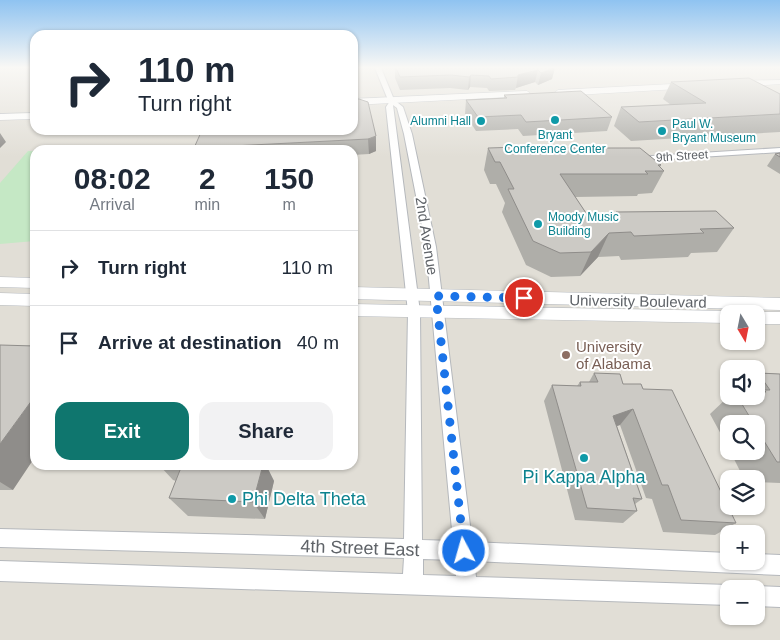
<!DOCTYPE html>
<html lang="en">
<head>
<meta charset="utf-8">
<style>
  body { margin:0; font-family:Helvetica,sans-serif; background:#f2f2f3; color:#1f2937; height:100vh; display:flex; flex-direction:column; font-size:19px; white-space:nowrap }
  * { box-sizing:border-box; margin:0 }
  p { font-size:16px; color:#747a83 }
  .icon { flex:none; width:28px; height:28px; fill:none; stroke:currentColor; stroke-width:2; stroke-linecap:round; stroke-linejoin:round }
  .map { position:relative; flex:1; overflow:hidden }
  .panel { position:absolute; left:30px; top:145px; width:328px; height:325px; display:flex; flex-direction:column; background:#fff; border-radius:15px; box-shadow:0 1px 4px #0004 }
  .panel>* { flex:none }
  .guide { position:absolute; left:30px; top:30px; width:328px; height:105px; border-radius:15px; box-shadow:0 1px 4px #0004; background:#fff; color:#1f2937; overflow:hidden }
  .needle { width:32px; rotate:170deg }
  .tools { position:absolute; left:720px; top:305px; display:grid; gap:10px }
  .tools a { display:grid; place-items:center; width:45px; height:45px; border-radius:10px; background:#fff; box-shadow:0 1px 4px #0004; font-size:25px }
  .pin { position:absolute; display:grid; place-items:center; width:42px; height:42px; color:#fff; margin:-21px; border:2px solid #fff; border-radius:50%; box-shadow:0 1px 5px #0007 }
  .me { position:absolute; width:55px; margin:-28px; rotate:354deg; stroke-linejoin:round; filter:drop-shadow(0 0 4px #0008) }
  .turn { display:flex; align-items:center; gap:18px; height:105px; padding:0 25px; font-size:22px }
  .turn .icon { width:65px; height:65px; stroke-width:2.5 }
  .turn b { display:block; font-size:35px; line-height:42px }
  .eta { display:flex; justify-content:space-evenly; align-items:center; height:85px; text-align:center }
  .eta b { font-size:30px; font-weight:600; line-height:35px }
  .button { display:flex; gap:10px; margin-top:auto; padding:10px 25px }
  .button a { flex:1; height:58px; border-radius:15px; background:#0f766e; color:#fff; font-size:20px; font-weight:600; line-height:58px; text-align:center }
  .button a+a { background:#f2f2f3; color:#1f2937 }
  ul { padding:0; list-style:none }
  li { display:flex; align-items:center; gap:15px; height:75px; padding:0 25px; border-top:1px solid #e0e1e3 }
  li div { flex:1 }
  li b { display:block; font-size:19px }
  li em { font-style:normal }
  .map>svg:first-child { display:block }
  .education { fill:#e1ded6; fill-rule:evenodd }
  .green { fill:#c5e8c5 }
  .lines { fill:none; stroke-linecap:round; stroke-linejoin:round }
  .minor-casing { stroke:#b5b8bc; stroke-width:2 }
  .tertiary-casing { stroke:#b5b8bc; stroke-width:2 }
  .secondary-casing { stroke:#b6babf; stroke-width:1 }
  .minor { fill:#fff; fill-rule:evenodd }
  .tertiary { fill:#fff; fill-rule:evenodd }
  .secondary { fill:#fff; fill-rule:evenodd }
  .wall { fill:#afaea9 }
  .shaded-wall { fill:#8f8d8a }
  .building { fill:#cccac5; stroke:#8f8d8a }
  .route { stroke:#1a73e8; stroke-width:9; stroke-dasharray:0 16.2 }
  .culture-dot { fill:#0f9aa8; stroke:#fff; stroke-width:2 }
  .education-dot { fill:#8d6e63; stroke:#fff; stroke-width:2 }
  .labels { text-anchor:middle; dominant-baseline:central; stroke-width:4; stroke-linejoin:round; paint-order:stroke }
  .far-culture-label { font-size:12px; fill:#0d838f; stroke:#fff; text-anchor:start }
  .far-street-label { font-size:12px; fill:#5f6368; stroke:#fff }
  .street-label { font-size:15px; fill:#5f6368; stroke:#fff }
  .education-label { font-size:15px; fill:#785e54; stroke:#fff; text-anchor:start }
  .near-culture-label { font-size:18px; fill:#0d838f; stroke:#fff }
  .near-street-label { font-size:18px; fill:#5f6368; stroke:#fff }
</style>
</head>
<body>
<div class="map">
<svg width="780" height="640" viewBox="0 0 780 640">
  <rect width="100%" height="100%" fill="#f1efe8"/>
  <path class="education" d="M0,68H35V130H352L353,68H780V640H0ZM35,150H352V465H35ZM729,314H756V341H729ZM729,369H756V396H729ZM729,424H756V451H729ZM729,479H756V506H729ZM729,534H756V561H729ZM729,589H756V616H729Z"/>
  <path class="green" d="M28,151H35V241L0,244V183Z"/>
  <g class="lines">
    <defs>
      <path id="minor" d="M392,98L403,107L412,134L436,247L472,542L729,553V561H756V554L780,555V575L474,561L476,577L729,585L736,589H729V605L0,581V561L403,574L404,558L0,547V529L404,539L408,312L386,107ZM393,105L397,108L404,134L426,247L453,541L422,540L420,312ZM423,559L455,560L456,576L423,575Z
        M780,148V152L636,161L632,159L636,157Z
        M756,586L780,587V607L756,606V589H749Z"/>
      <path id="tertiary" d="M375,68H381L395,102L388,100Z"/>
      <path id="secondary" d="M780,80V84L736,87L732,84L736,81Z
        M692,83L695,84V88L558,96L554,93L558,90Z
        M527,91L531,94L530,96L352,105V99Z
        M35,113V119L0,120V114Z
        M0,277L35,278V288L0,287Z
        M352,287L780,298V310L352,299Z
        M0,293L35,294V306L0,305Z
        M352,304L729,311L736,314H729V323L352,316Z
        M756,312H780V324H756V314H750Z"/>
    </defs>
    <use href="#minor" class="minor-casing"/>
    <use href="#tertiary" class="tertiary-casing"/>
    <use href="#secondary" class="secondary-casing"/>
    <use href="#minor" class="minor"/>
    <use href="#tertiary" class="tertiary"/>
    <use href="#secondary" class="secondary"/>
  </g>
  <path class="wall" d="M395,68H554L552,79L538,85L535,82L516,88L515,90L489,91L487,88L470,87L468,90L450,88L400,90L395,78Z
    M671,82L780,94V132L631,141L614,126L621,107L671,105L663,99Z
    M504,95L612,117L607,131L523,136L518,129L476,131L465,114L466,100L504,98Z
    M352,99L376,151L369,154L352,155V150H194V148Z
    M488,148H552L661,165L660,167L664,171L652,193L638,194L637,196L575,197L588,216L615,215L616,212L734,228L717,252L691,253L688,257L621,260L619,256L598,257L580,276L551,277L526,265L502,212L505,203L496,184H490L484,170Z
    M780,153V174L767,166L775,154Z
    M0,345L13,490H0Z
    M594,373L623,384L643,389L736,523L715,535L663,532L652,499L646,498L620,425L617,426L642,499L635,504L637,511L623,523L575,520L544,401L552,385L577,386L580,382H589Z
    M758,373L780,374V483L756,482V479H744L730,451H756V424H729V449L710,414L729,396H756V375Z
    M159,465H266L274,481L265,519L188,516L169,498L176,481L173,480Z"/>
  <path class="shaded-wall" d="M555,68L552,79L538,85L541,73Z
    M538,70L535,82L516,88L518,75Z
    M471,75L470,87L468,90L469,77Z
    M0,133L6,142L0,148Z
    M376,136V151L369,154L368,139Z
    M609,233L598,257L580,276L591,252Z
    M35,396V457L13,490L0,482V444Z
    M633,409L620,425L602,431L613,416Z
    M263,465H266L274,481L265,519L253,502Z"/>
  <path class="building" d="M396,68H554L541,73L538,70L518,75V77L491,79L489,76L471,75L469,77L451,75L400,77Z
    M749,78L780,94V114L639,122L621,107L706,103L671,82Z
    M581,91L612,117L526,122L521,115L478,117L466,100L507,98L504,95Z
    M352,99H359L368,102L376,136L368,139L194,148L202,130H352Z
    M551,146L552,148H640L661,165H658L664,171H645L648,174H560L588,216L618,215L616,212L716,211L734,228L700,229L704,233L634,236L631,232L609,233L591,252L560,253L533,241L508,189H514L500,162H495L488,148Z
    M780,153V157L775,154Z
    M0,345L35,346V396L0,444Z
    M594,373L620,374L623,384H641L643,389L672,390L736,523L681,520L668,485H662L633,409L613,416L642,499L633,498L637,511L587,508L552,385L581,386L580,382H598Z
    M758,373L780,374V462H777L756,428V424H754L737,396H756V392H766L764,390H770Z
    M182,465H263L253,502L169,498Z"/>
  <linearGradient id="sky" x2="0" y2="1"><stop stop-color="#8fc3f1"/><stop offset="0.43" stop-color="#f9f8f5"/><stop offset="1" stop-color="#f9f8f5" stop-opacity="0"/></linearGradient>
  <rect width="780" height="157" fill="url(#sky)"/>
  <g class="lines">
    <path class="route" d="M464,551L436,296L524,298"/>
  </g>
  <g class="culture-dot">
    <circle cx="555" cy="120" r="5"/>
    <circle cx="481" cy="121" r="5"/>
    <circle cx="662" cy="131" r="5"/>
    <circle cx="538" cy="224" r="5"/>
    <circle cx="584" cy="458" r="5"/>
    <circle cx="232" cy="499" r="5"/>
  </g>
  <circle class="education-dot" cx="566" cy="355" r="5"/>
  <g class="labels">
    <g class="far-culture-label">
      <text x="471" y="121" text-anchor="end">Alumni Hall</text>
      <text x="672" y="124">Paul W.<tspan x="672" dy="14">Bryant Museum</tspan></text>
      <text x="555" y="135" text-anchor="middle">Bryant<tspan x="555" dy="14">Conference Center</tspan></text>
      <text x="548" y="217">Moody Music<tspan x="548" dy="14">Building</tspan></text>
    </g>
    <g class="far-street-label">
      <text transform="translate(682 156) rotate(-4)">9th Street</text>
    </g>
    <g class="street-label">
      <text transform="translate(427 236) rotate(81)">2nd Avenue</text>
      <text transform="translate(638 301) rotate(1)">University Boulevard</text>
    </g>
    <g class="education-label">
      <text x="576" y="346">University<tspan x="576" dy="17">of Alabama</tspan></text>
    </g>
    <g class="near-culture-label">
      <text x="584" y="477">Pi Kappa Alpha</text>
      <text x="242" y="499" text-anchor="start">Phi Delta Theta</text>
    </g>
    <g class="near-street-label">
      <text transform="translate(360 548) rotate(2)">4th Street East</text>
    </g>
  </g>
</svg>
<div class="tools">
<a><svg class="needle" viewBox="-14 -14 28 28"><path d="M0-13l5 13h-10z" fill="#e53935"/><path d="M0 13l5-13h-10z" fill="#747a83"/></svg></a>
<a><svg class="icon" aria-label="sound" viewBox="0 0 24 24"><path d="M4 9h4l5-4v14l-5-4H4zM17 9q2 3 0 6"/></svg></a>
<a><svg class="icon" aria-label="search" viewBox="0 0 24 24"><circle cx="10" cy="10" r="6"/><path d="M15 15l6 6"/></svg></a>
<a><svg class="icon" aria-label="layers" viewBox="0 0 24 24"><path d="M12 4l9 5-9 5-9-5zM3 14l9 5 9-5"/></svg></a>
<a>+</a>
<a>−</a>
</div>
<div class="pin" style="left:524px;top:298px;background:#d93025"><svg class="icon" aria-label="arrive" viewBox="0 0 24 24"><path d="M6 21V4h12l-3 4 3 4H6"/></svg></div>
<svg class="me" style="left:464px;top:551px" viewBox="-20 -20 40 40"><circle r="17" fill="#1a73e8" stroke="#fff" stroke-width="3"/><path d="M0-11L8 9 0 5-8 9z" fill="#fff"/></svg>
<div class="guide">
<div class="turn"><svg class="icon" aria-label="right" viewBox="0 0 24 24"><path d="M7 20v-9h11M14 6l5 5-5 5"/></svg><div><b>110 m</b>Turn right</div></div>
</div>
<section class="panel">
<div class="eta">
<div><b>08:02</b><p>Arrival</p></div>
<div><b>2</b><p>min</p></div>
<div><b>150</b><p>m</p></div>
</div>
<ul>
<li><svg class="icon" aria-label="right" viewBox="0 0 24 24"><path d="M7 20v-9h11M14 6l5 5-5 5"/></svg><div><b>Turn right</b></div><em>110 m</em></li>
<li><svg class="icon" aria-label="arrive" viewBox="0 0 24 24"><path d="M6 21V4h12l-3 4 3 4H6"/></svg><div><b>Arrive at destination</b></div><em>40 m</em></li>
</ul>
<div class="button"><a>Exit</a><a>Share</a></div>
</section>
</div>
</body>
</html>
